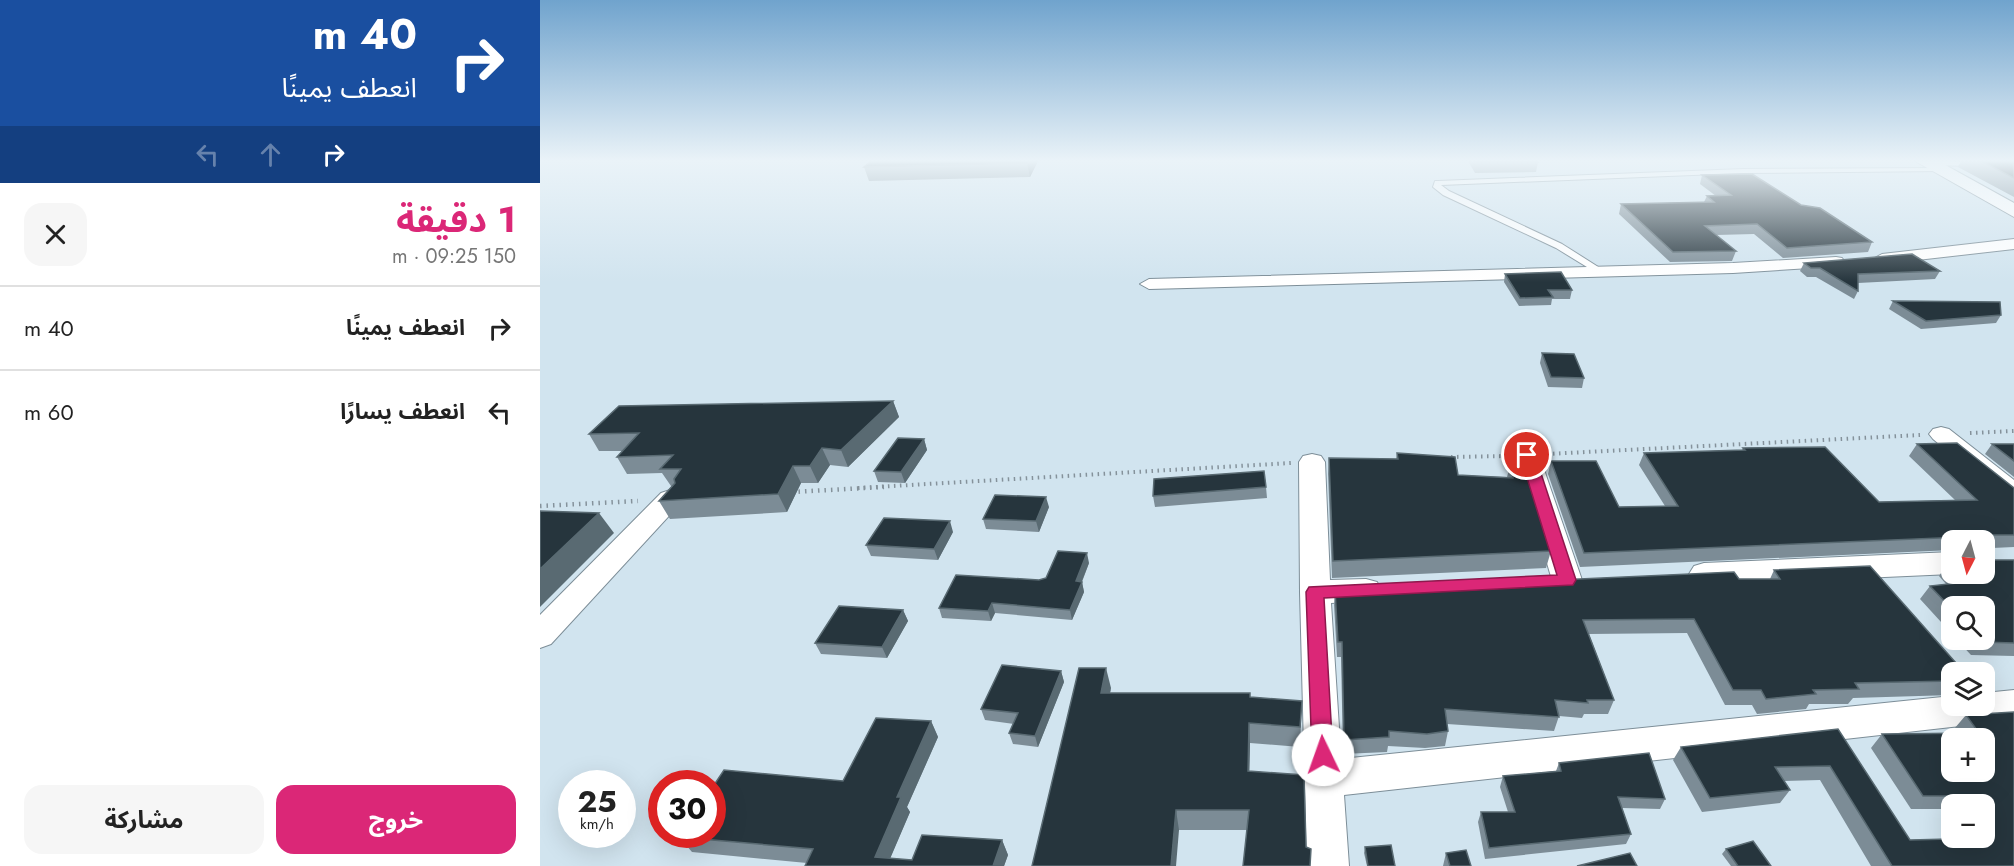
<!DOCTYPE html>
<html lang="ar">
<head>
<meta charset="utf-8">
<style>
  body { margin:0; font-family:Jost,"Noto Sans Arabic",sans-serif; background:#f6f6f6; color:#222; direction:rtl; height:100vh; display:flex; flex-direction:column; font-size:22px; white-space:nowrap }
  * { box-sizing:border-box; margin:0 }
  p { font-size:20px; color:#767676 }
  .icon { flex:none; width:33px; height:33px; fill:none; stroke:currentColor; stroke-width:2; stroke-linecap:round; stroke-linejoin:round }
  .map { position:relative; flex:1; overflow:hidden; direction:ltr }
  .sheet { display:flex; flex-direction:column; background:#fff; width:540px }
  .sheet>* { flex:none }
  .guide { background:#1a4fa0; color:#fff; overflow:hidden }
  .needle { width:39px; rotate:186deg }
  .tools { position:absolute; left:1401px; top:530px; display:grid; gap:12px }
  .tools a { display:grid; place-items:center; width:54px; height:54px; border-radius:12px; background:#fff; box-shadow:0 6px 24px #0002; font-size:30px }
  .speed { position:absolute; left:18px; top:770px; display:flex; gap:12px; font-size:30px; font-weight:700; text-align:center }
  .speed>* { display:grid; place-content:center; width:78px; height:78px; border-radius:50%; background:#fff; box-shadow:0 6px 24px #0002; line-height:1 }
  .speed small { font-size:15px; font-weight:400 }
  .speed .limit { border:9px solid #d22; background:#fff; color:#111 }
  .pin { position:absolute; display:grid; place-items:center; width:51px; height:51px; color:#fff; margin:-26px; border:3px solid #fff; border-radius:50%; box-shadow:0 2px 6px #0007 }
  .me { position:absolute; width:66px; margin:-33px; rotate:357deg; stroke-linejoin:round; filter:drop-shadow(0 0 4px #0008) }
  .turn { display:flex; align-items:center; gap:21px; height:126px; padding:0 24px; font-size:27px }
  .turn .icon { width:78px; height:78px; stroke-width:2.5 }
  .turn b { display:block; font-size:42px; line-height:51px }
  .lanes { display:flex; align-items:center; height:57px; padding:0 24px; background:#0003; justify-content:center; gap:30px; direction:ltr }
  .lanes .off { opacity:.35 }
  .round { display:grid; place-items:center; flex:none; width:63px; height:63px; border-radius:18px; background:#f6f6f6 }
  .head { display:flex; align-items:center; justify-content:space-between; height:102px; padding:0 24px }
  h1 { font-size:36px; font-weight:700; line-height:45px; color:#db2777 }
  .primary-button { display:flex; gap:12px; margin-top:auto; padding:12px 24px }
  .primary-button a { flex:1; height:69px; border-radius:18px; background:#db2777; color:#fff; font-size:24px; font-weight:700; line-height:69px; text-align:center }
  .primary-button a+a { background:#f6f6f6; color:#222 }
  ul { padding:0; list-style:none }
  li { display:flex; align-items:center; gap:18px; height:84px; padding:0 24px; border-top:2px solid #e0e0e0 }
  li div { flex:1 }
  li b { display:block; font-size:22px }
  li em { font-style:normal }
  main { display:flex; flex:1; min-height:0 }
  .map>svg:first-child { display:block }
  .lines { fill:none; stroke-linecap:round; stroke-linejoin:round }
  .lane-casing { stroke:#7d8e98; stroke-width:2 }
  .street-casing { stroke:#7d8e98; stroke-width:2 }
  .secondary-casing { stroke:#7d8e98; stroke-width:2 }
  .path-far1 { stroke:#85929b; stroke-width:4; stroke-dasharray:1.5 4.5; stroke-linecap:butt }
  .path { stroke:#85929b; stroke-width:4.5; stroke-dasharray:1.5 5; stroke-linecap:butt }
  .lane { fill:#fff; fill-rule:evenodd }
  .street { fill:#fff; fill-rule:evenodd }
  .secondary { fill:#fff; fill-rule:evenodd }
  .wall { fill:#7c8c96 }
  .shaded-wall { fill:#596a72 }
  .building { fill:#26353d; stroke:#596a72; stroke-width:1.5; fill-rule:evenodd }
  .route { fill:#db2777; stroke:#8e194d; stroke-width:1.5 }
</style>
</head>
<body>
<main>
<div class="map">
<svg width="1474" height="866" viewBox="0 0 1474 866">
  <rect width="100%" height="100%" fill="#d1e4ef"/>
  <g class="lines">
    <defs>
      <path id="lane" d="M1393,161L1434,162L1437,164L1434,166L1389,165L1386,163Z
        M1400,168L1403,170L1402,171L1203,173L901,185L909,191L1022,244L1063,270L1064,272L1060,275L1016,248L903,195L893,187L895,181H898L1203,169Z"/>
      <path id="street" d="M1474,239V249L1342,264L1333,259L1342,254Z
        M1296,257L1302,258L1305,262L1302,266L1193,273L609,289L600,284L609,279L1193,263Z
        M1401,427L1409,429L1474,480V502L1465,499L1393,439L1389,434L1393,429Z
        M987,447L996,450L999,455L1042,580L1038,588L1027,591L1016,588L1012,580L975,455L978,450Z
        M772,454L781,456L785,462L790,580L826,579L837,582L841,590L837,598L826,601L791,603L801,759L1412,696V705H1444V693L1474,690V720L804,795L809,866H767L760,592L759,462L763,456Z
        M130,490L139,493L143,499L139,505L11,644L0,648V615L121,493Z
        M1412,552V573H1414L1412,574L1164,585L1154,582L1149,574L1154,566L1164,563Z"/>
      <path id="secondary" d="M1375,161H1398L1474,203V217Z"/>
    </defs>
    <use href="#lane" class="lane-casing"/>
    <use href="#street" class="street-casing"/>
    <use href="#secondary" class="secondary-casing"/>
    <path class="path-far1" d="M1430,433L1474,431
      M1007,454L1380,435
      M911,457L967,456
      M318,488L751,463"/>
    <path class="path" d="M252,492L344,487
      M0,506L98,501"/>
    <use href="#lane" class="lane"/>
    <use href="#street" class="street"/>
    <use href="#secondary" class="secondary"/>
  </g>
  <path class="wall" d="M331,161H498L490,177L329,181L324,167Z
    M928,161H997L998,162L996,172L935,173Z
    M1421,161H1474V197L1418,167Z
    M1162,175L1261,205L1332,242L1328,252L1243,258L1214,234L1176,235L1196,251L1192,261L1130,262L1079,214L1081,204L1164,202L1167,196H1176L1160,184Z
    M1264,263L1400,271L1395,279L1318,283V291L1314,299L1276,277H1267L1260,271Z
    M965,274L1032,290L1030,299H1012L1011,305L979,306L964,282Z
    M1353,301L1461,315L1456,323L1381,329L1349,309Z
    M1002,353L1044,378L1042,388L1008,387L1000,363Z
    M353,401L359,417L308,467L290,465L278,483H261L247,512L130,519L119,501L132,486H131L122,473L87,474L77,457L83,451H59L49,434Z
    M384,439L387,450L365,483L338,482L334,471Z
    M1377,444L1474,488V547L1452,548V560H1474V656L1431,655L1416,639H1444L1412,606V634L1380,599L1390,586L1406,584L1399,576L1408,563L1412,562V573H1444V540H1412V550L1040,567L1008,474L1011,461L1079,507L1125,506L1099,465L1104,453L1202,450L1203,448L1339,502L1415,500L1369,456Z
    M1452,444H1474V477L1445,454Z
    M857,453L918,475L967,477L971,462L1011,551L1006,568L792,578L788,474L789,458L856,459Z
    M726,487L727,498L615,507L613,496Z
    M509,507L499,532L446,529L443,519Z
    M413,532L398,560L331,556L326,545Z
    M549,563L542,582L544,592L532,620L455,613L451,621L402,618L399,608L506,578Z
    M1234,570L1412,672V695L1313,698L1308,704H1269L1266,709L1217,714L1212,705H1185L1147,633L1049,634L1074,700L1068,714H1044L1042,718L1019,716L1014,731L907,724L908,731L905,746L885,748L848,746L847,752L803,754L801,657H797L794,605L795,590L1199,579H1230Z
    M363,610L368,621L347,658L281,654L275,643Z
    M521,671L524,682L498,747L473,744L469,733L474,724L445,720L441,709Z
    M571,688L570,693L711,697L762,701L760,747L710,743L709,771L764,775L707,830H639L492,866Z
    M1474,712V866H1331L1280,780L1244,781L1250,790L1240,803L1162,812L1133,760L1141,747L1298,729L1370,840L1426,838L1425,837H1444V804H1412V820L1403,809H1371L1331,748L1342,734L1417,733L1414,729L1426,715Z
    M391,721L398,737L367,807L370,812L350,858L372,860L462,840L468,855L464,866H265L267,863L152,852L139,837L303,781Z
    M1019,763L1125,799L1120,809L1082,808L1091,834L1086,844L945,859L938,822L941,812H968L960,787L963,776L1016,771Z
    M825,847L855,866H827L824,853Z
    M1186,849L1231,866H1191L1182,854Z
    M906,853L931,866H903Z"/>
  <path class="shaded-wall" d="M488,161H498L490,177L487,163Z
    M353,401L359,417L308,467L301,450Z
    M384,439L387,450L365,483L361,472Z
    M282,448L290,465L278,483L270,466Z
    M253,466L261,483L247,512L238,494Z
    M506,497L509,507L499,532L496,521Z
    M59,513L74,533L0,607V569Z
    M410,521L413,532L398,560L394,549Z
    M547,553L549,563L538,591L536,581Z
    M542,582L544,592L532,620L530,610Z
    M452,603L455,613L451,621L448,611Z
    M363,610L368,621L347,658L342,647Z
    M566,668L571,688L566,713L561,693Z
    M521,671L524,682L498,747L495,736Z
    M391,721L398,737L367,807L370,812L347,866L335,857L357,797Z
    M709,723L710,743L709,791L708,771Z
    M636,810L639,830L636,866H631Z
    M462,840L468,855L464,866H453Z"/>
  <path class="building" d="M331,161H488L487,163L324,167Z
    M936,161H997L998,162H936Z
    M1441,161H1474V178Z
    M1212,174L1261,205L1280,208L1332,242L1247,248L1217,224L1165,226L1196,251L1133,252L1081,204L1174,202L1167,196L1191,195L1162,175Z
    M1372,254L1400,271L1318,274V291L1280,268H1271L1264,263Z
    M1021,272L1032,290H1008L1013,297L980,298L965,274Z
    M1353,301L1460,302L1461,315L1386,321Z
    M1002,353L1034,354L1044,378L1011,377Z
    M353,401L301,450L282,448L270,466H253L238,494L119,501L135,483L134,479L141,469H120L133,455L77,457L99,433L49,434L79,406Z
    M358,438L384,439L361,472L334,471Z
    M1417,443L1474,488V535H1452V560H1474V643L1442,642L1439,639H1444V606H1412V609L1390,586L1427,582L1418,573H1444V540H1423V537L1044,553L1011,461H1056L1079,507L1138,506L1104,453L1205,450L1203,448L1285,447L1339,502L1437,500L1377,444Z
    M1452,444H1474V461Z
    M857,453L915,457L918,475L973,478L971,462L983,463L1011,551L793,561L789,458L858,459Z
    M724,471L726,487L613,496L614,479Z
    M455,495L506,497L496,521L443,519Z
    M0,511L59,513L0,569Z
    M344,518L410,521L394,549L326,545Z
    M518,551L547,553L536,581L542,582L530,610L452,603L448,611L399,608L416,575L499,580L506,578Z
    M1330,566L1424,672H1412V681L1315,683L1319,689L1273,690L1276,694L1226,699L1221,690H1193L1154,619L1043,620L1074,700H1047L1048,703L1015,700L1019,717L905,709L908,731L887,734L849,731V737L804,740L802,642H798L795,590L1194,572L1199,579H1240L1234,570Z
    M299,606L363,610L342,647L275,643Z
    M462,665L521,671L495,736L469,733L478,713L441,709Z
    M539,668H566L561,693H710V697L762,701L760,727L709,723L708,771L764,775L766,847L771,849L770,866H703L709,810H636L631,866H492Z
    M1474,712V866H1352L1290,766L1235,767L1250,790L1170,798L1141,747L1298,729L1370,840L1450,838L1444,831V804H1423L1416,796H1383L1342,734L1439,733L1426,715ZM1412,738H1444V771H1412Z
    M336,718L391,721L357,797H361L335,857L372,860L382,835L462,840L453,866H265L273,849L139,837L141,834H172V788L184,770L303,781Z
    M1109,753L1125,799L1078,797L1091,834L949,848L941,812H975L963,776L1021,771L1019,763Z
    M1213,841L1231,866H1198L1186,849Z
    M851,845L855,866H828L825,847Z
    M926,850L931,866H910L906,853Z
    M1090,853L1097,866H1037Z"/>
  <linearGradient id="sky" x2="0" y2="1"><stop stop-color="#70a3cd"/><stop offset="0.57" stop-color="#eaf3f8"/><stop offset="1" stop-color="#eaf3f8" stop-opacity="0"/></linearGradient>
  <rect width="1474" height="282" fill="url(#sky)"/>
  <path class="route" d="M987,450L995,455L1036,580L1033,585L784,598L793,755L790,762L783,765L775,762L772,755L766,592L769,587L1017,575L980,455Z"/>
</svg>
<div class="tools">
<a><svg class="needle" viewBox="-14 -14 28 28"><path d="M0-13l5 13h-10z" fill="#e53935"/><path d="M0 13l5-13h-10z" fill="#767676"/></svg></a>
<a><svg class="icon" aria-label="search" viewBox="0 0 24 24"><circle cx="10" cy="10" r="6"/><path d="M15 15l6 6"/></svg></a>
<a><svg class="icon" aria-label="layers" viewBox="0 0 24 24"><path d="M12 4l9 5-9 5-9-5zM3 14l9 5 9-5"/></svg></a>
<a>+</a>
<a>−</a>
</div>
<div class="speed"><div>25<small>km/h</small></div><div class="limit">30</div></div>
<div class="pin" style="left:987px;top:455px;background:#d93025"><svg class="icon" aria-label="arrive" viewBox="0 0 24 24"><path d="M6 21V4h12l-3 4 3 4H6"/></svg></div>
<svg class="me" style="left:783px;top:755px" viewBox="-20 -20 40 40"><circle r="19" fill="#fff"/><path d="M0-13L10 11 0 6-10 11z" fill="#db2777"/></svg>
</div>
<section class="sheet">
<div class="guide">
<div class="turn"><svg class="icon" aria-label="right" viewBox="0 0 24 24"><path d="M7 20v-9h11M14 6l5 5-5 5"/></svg><div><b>40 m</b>انعطف يمينًا</div></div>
<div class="lanes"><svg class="icon off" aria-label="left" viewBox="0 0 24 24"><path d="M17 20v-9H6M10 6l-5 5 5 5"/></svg><svg class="icon off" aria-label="ahead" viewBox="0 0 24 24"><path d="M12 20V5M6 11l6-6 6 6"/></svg><svg class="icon" aria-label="right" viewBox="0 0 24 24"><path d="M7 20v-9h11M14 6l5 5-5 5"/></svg></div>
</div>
<div class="head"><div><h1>1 دقيقة</h1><p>150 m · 09:25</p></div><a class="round"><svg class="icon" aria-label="close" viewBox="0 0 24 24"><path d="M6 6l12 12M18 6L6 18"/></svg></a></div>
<ul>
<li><svg class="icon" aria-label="right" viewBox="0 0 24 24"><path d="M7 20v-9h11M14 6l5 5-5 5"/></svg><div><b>انعطف يمينًا</b></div><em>40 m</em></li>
<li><svg class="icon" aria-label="left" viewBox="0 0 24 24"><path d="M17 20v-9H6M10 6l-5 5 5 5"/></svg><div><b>انعطف يسارًا</b></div><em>60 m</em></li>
</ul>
<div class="primary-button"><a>خروج</a><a>مشاركة</a></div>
</section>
</main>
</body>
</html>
